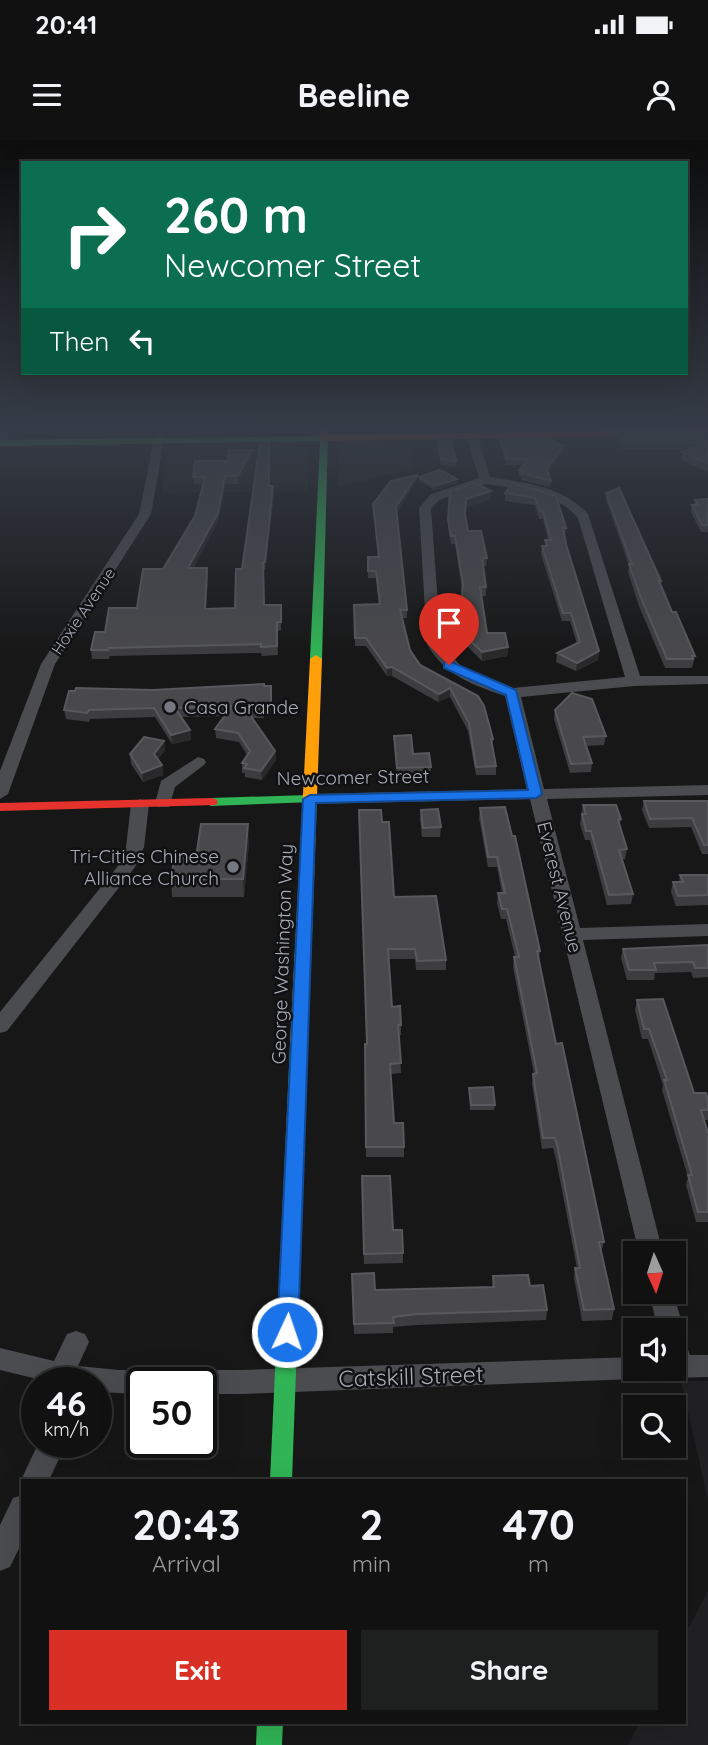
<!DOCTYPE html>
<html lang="en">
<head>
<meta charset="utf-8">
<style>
  body { margin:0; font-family:Quicksand,sans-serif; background:#1e1f1f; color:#f1f3f6; height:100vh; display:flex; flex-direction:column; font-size:26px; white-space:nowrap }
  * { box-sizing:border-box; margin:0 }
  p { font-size:23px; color:#9c9d9f }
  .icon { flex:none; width:38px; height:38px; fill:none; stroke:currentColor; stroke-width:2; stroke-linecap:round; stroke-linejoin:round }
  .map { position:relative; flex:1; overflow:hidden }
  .sheet { position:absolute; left:21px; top:1339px; width:665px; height:245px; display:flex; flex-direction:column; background:#111; border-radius:0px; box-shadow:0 7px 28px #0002,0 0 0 2px #303131 }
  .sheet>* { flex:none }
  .guide { position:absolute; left:21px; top:21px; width:667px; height:214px; border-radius:0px; box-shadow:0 7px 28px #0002,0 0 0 2px #303131; background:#0b6e4f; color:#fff; overflow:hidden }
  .needle { width:46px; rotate:177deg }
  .fabs { position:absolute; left:623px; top:1101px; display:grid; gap:14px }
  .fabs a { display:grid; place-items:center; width:63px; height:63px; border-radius:0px; background:#111; box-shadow:0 7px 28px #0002,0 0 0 2px #303131; font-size:35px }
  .speed { position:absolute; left:21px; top:1227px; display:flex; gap:14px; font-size:35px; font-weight:700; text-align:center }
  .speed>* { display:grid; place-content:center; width:91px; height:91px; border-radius:50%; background:#111; box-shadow:0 7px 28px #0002,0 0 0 2px #303131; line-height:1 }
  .speed small { font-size:18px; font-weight:400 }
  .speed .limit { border:4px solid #111; border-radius:10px; background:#fff; color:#111 }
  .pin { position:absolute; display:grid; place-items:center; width:60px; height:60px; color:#fff; margin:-72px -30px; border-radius:50% 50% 50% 0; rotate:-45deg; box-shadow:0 0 7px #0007 }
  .pin .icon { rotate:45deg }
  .me { position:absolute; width:77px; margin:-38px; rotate:3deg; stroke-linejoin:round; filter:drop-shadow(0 0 5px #0008) }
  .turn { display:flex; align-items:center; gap:24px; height:147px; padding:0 28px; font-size:32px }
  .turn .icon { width:91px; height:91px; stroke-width:2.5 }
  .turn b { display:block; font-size:49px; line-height:60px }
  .then { display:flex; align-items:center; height:66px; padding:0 28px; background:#0003; gap:14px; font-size:26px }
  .eta { display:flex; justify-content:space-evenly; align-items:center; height:119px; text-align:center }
  .eta b { font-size:42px; font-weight:800; line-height:49px }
  .primary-button { display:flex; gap:14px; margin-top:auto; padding:14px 28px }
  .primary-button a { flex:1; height:80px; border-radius:0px; background:#d93025; color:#fff; font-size:28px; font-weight:800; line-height:80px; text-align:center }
  .primary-button a+a { background:#1e1f1f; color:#f1f3f6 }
  .status { display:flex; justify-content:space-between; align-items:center; height:49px; padding:0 35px; background:#111; direction:ltr }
  .status svg { height:19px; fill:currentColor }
  header { display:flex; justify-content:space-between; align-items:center; height:91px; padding:0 28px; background:#111; font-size:32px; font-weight:800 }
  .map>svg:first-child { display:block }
  .built { fill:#212123 }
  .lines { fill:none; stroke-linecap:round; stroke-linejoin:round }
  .street { fill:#4b4c50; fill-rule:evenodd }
  .fast { fill:#30b455; fill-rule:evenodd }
  .slow { fill:#ff9f0a; fill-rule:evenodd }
  .jam { fill:#e5322d; fill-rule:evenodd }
  .wall { fill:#3d3d3f }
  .shaded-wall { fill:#29292a }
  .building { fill:#49494c; stroke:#58595d; stroke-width:2 }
  .route { fill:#1a73e8; stroke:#114b97; stroke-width:2 }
  .poi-dot { fill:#757880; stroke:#111113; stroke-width:2.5 }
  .labels { text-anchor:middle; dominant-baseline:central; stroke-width:5; stroke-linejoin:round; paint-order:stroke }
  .far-street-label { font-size:16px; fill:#a8adb8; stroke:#111113 }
  .poi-label { font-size:19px; fill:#a8adb8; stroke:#111113; text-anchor:start }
  .street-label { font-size:19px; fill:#a8adb8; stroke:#111113 }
  .near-street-label { font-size:23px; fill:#a8adb8; stroke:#111113 }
</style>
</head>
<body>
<div class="status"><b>20:41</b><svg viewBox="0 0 49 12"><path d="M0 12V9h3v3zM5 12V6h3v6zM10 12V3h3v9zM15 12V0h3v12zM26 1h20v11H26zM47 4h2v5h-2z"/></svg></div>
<header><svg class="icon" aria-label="menu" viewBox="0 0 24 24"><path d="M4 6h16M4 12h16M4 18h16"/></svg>Beeline<svg class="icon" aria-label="person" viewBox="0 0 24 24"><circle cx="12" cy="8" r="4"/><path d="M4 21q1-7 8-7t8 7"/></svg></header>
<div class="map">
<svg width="708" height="1605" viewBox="0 0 708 1605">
  <rect width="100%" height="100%" fill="#171717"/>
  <path class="built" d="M341,289H578L351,293Z
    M410,300L414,328L337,348L338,304L345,301Z
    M309,302L308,351L162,353L168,306L172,304Z
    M681,1241H708V1360Z
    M708,1451V1605H628L640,1582H684V1496Z"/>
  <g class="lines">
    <path class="street" d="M0,289H9L6,300L0,303Z
      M156,289H166L151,374L55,524L8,654L0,659V631L41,524L139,374Z
      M468,294L478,296L490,337C526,343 563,346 588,374L640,536H708V544L634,546L521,557L544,649L708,645V655L547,659L580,788L708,784V796L583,800L663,1113H639L530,659L309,664L301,659L309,654L527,649L505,556C473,545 444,535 427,504L419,368L431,354L479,338L466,296ZM486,344C519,349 555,351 578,378L625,537L513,548L462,527L441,504L431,369L439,360Z
      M198,617L204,619L206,622L204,625L175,647L169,667H157L155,663L161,641Z
      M140,659L149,664L144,707L135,727L7,891L0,893V872L118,726L126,707L131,664Z
      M649,1152H673L684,1190L682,1195L690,1215H708V1237L674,1238L665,1235L662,1228H674V1190H658Z
      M76,1191L85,1194L89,1202L78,1226L119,1230H242L635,1217V1228H648L644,1236L635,1239L242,1254H201V1242H142V1254L96,1252V1242H50L0,1230V1208L54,1221L67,1194Z
      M39,1302H67L49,1340H23V1344L21,1340Z
      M23,1355V1400L10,1427L0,1431V1385L13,1358Z"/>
    <path class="fast" d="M328,296L322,519L316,523L310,519L320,301L0,306V300Z
      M309,655L314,656L316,659L314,662L211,666L204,662L211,658Z
      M299,899L305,901L308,905L292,1340H270L290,905L293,901Z
      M257,1582H283L282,1605H256Z"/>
    <path class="slow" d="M316,515L322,519L308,905L305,909H293L290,905L310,519Z"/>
    <path class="jam" d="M319,289H327L329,295L708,289V295L325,301L320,298Z
      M211,658L216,659L218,662L216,665L0,671V663Z"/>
  </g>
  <path class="wall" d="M708,292V332L681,320L682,312L689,310L622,309L618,301L619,293Z
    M437,298L456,321V327L441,325L437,304Z
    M500,299L563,312L548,332L551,341L550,347L521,340L522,337L519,336V330L523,325H506L500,305Z
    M253,318L239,344H226L218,381L193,428L208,436L206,469L235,468L242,429L269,346H273L274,354L265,430H263L264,465H281V490L277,491L278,515L262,516L261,513L110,516L109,519H92L91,510L105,492L137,468L163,429L195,376L203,344H194L193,337L228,321Z
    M417,335L416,342L397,373L407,470V478H402L410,510L420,525L478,556L493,599L492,607L496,626V635H476L468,591L450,557L438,562L392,536H387L366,506H355L354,465L379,464L376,438H368V425L378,417L373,364Z
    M419,337L457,343L435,350L419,341Z
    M450,351H491V359L466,367L465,374L468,391L487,418L486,426H483L486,447V456H481L487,493L508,507L507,516L482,521L462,501L459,489L460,480H464L461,464L462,449L455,404H451L448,387Z
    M505,353L556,356L566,388L565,396L566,404L599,511L598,520L576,531L556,522L557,513L577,504L570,481H562L541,414L542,406H545V400H548L543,379H539L535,365L505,361Z
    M606,353L661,441L660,445L672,472L695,516L692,528H665L639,466L628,432L629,425L606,360Z
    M708,359V393L707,392H701L691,372L692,365H694L695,360Z
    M271,546V574L264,575V578H252L275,611L276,620L262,640L245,637V633H242V623L247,615L239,602L216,598L215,589L225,576L181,577L190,590L191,600L172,604L155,577L90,579L89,582L66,579L64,570L75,551L153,550Z
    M555,570L606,596L604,605L586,606L592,623L591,632L570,633L554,579Z
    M394,596L413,614L431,627L430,635L397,636Z
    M164,601L165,610L158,619L162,625L163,635L143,642L131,624L130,614Z
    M644,661H708V714H702L691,687L649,688L642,670Z
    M583,665L621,679L620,685L627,709L625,719H622L633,754L631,764L607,765L590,700H585L580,684Z
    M480,668L540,811L539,821L556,904L604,1102L601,1112L614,1169L612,1180L582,1181L574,1138L575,1128H577L556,1019L553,1008L542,1009L532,944L533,934H534L513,827L514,817H515L506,779H501L497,763L498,753H502L497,727H488L479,678Z
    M421,670L441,687L440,697H422L420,679Z
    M382,682L394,757L446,820V830H416L415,819H389L392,867L401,885V895H399L401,933L391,934L394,983L404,1007V1017H366L365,904H367Z
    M249,703L244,757H172L171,739L196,718Z
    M680,735H708V765L676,766L671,752L673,742H679Z
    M708,805V837L693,838L691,832L655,833L654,840H627L621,818L623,809Z
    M637,860L694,953L708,960V980H704L708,993V1082H696L686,1045L688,1037L662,950L663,945L648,899H642L635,870Z
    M469,948L495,965L494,970H470Z
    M362,1036L393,1090L403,1113V1123L364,1124Z
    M493,1136L530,1146L547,1170L546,1180L417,1185L393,1187V1193L354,1194L352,1144L375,1150L492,1147Z"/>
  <path class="shaded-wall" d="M564,306L563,312L546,334L547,328Z
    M252,310L253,318L239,344L238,336Z
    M417,335L416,342L396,374V367Z
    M225,336L226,344L218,381L189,437L188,428Z
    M457,339V343L435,350V346Z
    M273,346L274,354L265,430V422Z
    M491,351V359L466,367V359Z
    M207,428L208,436L205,477V469Z
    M508,507L507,516L482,521V512Z
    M599,511L598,520L576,531L577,523Z
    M392,527V536H387V528Z
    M450,548V557L438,562L439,554Z
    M190,590L191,600L172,604L171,595Z
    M164,601L165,610L155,623L154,614Z
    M275,611L276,620L262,640L261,631Z
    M162,625L163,635L143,642L142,633Z
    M248,684L249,703L244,757L243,739Z"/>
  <path class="building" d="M708,292V302H623L619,293Z
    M437,298H451L456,321L441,319Z
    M546,298L564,306L547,328L551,341L522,333L524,331L519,330L528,319H507L500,299Z
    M260,302L269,303V346H273L265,422H263L264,465H281V482H277V506L261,507V504L109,508L108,510H91L95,492H105L109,468H137L143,429H163L195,376L205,337H193L195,321H228L229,310H252L238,336H225L218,373L188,428H207L205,469L235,468L236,429H242Z
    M708,303V323L682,312Z
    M440,330L457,339L435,346L419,337Z
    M417,335L396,367L407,470H400L410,510L420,525L478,556L484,566L493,599H491L496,626L476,627L469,583L450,548L439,554L392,527L387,528L366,498H355L354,465L380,464L376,431H368V417H379L373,364L391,341Z
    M475,343L491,351L466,359L465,374L468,391H481L487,418H482L486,447H480L487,493H505L508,507L482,512L462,493L460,480H465V476L462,455L463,443L455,396H451L448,379L450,351Z
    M513,343L556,356L566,388H563L566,404L599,511L577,523L557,513L580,502L571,473H563L542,406H547L545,400H551L543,371H540L535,358L505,353Z
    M619,348L661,441H659L672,472H676L695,516H692L693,519H667L641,458L629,424H632L606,353Z
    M708,359V385H702L692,365H698L695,360Z
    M264,544V546H271V565L264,566V568L246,569L275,611L261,631L244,628L247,624L242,623L250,611L238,593L215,589L232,566L175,568L190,590L171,595L154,568L89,570L87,573L64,570L69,551H75L76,548L153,550Z
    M572,553L592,559L606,596L583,597L592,623L571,624L555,570Z
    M411,595L413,614L429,613L431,627L397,628L394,596Z
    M144,597L164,601L154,614L162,625L142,633L130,614Z
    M644,661H708V705H704L692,678L650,679Z
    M583,665H616L621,679L618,680L627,709L619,710L633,754L609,755L591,691H586L582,674H586Z
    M505,667L512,696H515L540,811H537L556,904L562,903L604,1102H599L614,1169L584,1170L575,1128H580L558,1009L555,998H543L533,934L537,933L514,817H519L507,769H502L498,753H505L497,717H488L480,668Z
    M438,669L441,687L423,688L421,670Z
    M359,670H381L382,682H389L394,757L436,756L446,820L417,821L415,809H388L392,867L400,866L401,885H398L401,923L390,924L394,983H403L404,1007H366L365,904H367Z
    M201,684H248L243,739H171L174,718H196Z
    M680,735H708V755L678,756L673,742H683Z
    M708,805V828H695L693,822L654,823L656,830H629L623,809Z
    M663,859L694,953H706L708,960V970H701L708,993V1072H698L688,1035H692L664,940H667L649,889H644L637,860Z
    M493,947L495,965H471L469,948Z
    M362,1036H390L393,1090H402L403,1113L364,1114Z
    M374,1133L375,1150L494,1147L493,1136L528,1135L530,1146L543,1145L547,1170L417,1174L393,1177L394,1183L354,1184L352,1134Z"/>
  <linearGradient id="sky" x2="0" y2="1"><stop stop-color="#0d0d0d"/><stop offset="0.56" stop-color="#363c47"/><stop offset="1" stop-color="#363c47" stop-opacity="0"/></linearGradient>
  <rect width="708" height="514" fill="url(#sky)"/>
  <path class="route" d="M449,521L516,550L542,654L536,658L316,663L298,1192L295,1198L287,1201L280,1198L277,1192L303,659L310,655L528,650L506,555L444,528V522Z"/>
  <g class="poi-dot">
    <circle cx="170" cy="567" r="7"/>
    <circle cx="233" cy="727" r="7"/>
  </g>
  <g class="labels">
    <g class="far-street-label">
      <text transform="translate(83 471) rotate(-56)">Hoxie Avenue</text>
    </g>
    <g class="poi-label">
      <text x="184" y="567">Casa Grande</text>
      <text x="219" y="716" text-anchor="end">Tri-Cities Chinese<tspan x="219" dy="22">Alliance Church</tspan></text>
    </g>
    <g class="street-label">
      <text transform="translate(353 637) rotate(-1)">Newcomer Street</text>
      <text transform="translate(560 747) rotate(76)">Everest Avenue</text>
      <text transform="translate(282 814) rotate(-88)">George Washington Way</text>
    </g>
    <g class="near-street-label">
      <text transform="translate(411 1236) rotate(-2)">Catskill Street</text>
    </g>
  </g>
</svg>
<div class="fabs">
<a><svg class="needle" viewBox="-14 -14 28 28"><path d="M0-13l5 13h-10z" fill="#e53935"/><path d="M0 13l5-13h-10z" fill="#9c9d9f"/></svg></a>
<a><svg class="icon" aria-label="sound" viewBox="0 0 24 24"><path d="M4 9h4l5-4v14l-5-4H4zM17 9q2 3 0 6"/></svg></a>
<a><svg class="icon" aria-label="search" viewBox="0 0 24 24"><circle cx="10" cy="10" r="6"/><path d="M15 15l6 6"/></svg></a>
</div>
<div class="speed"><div>46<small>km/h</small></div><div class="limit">50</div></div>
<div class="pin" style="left:449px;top:525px;background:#d93025"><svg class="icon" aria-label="arrive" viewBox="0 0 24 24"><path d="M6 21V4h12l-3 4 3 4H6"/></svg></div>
<svg class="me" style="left:287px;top:1192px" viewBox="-20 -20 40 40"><circle r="17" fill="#1a73e8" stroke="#fff" stroke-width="3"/><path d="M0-11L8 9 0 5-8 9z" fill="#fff"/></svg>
<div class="guide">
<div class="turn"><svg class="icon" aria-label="right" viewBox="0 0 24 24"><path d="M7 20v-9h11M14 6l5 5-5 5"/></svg><div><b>260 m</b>Newcomer Street</div></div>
<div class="then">Then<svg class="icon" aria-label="left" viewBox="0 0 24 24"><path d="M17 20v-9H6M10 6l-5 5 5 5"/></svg></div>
</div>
<section class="sheet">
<div class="eta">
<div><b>20:43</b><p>Arrival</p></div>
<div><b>2</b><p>min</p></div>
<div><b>470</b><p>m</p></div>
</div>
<div class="primary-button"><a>Exit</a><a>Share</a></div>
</section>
</div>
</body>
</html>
